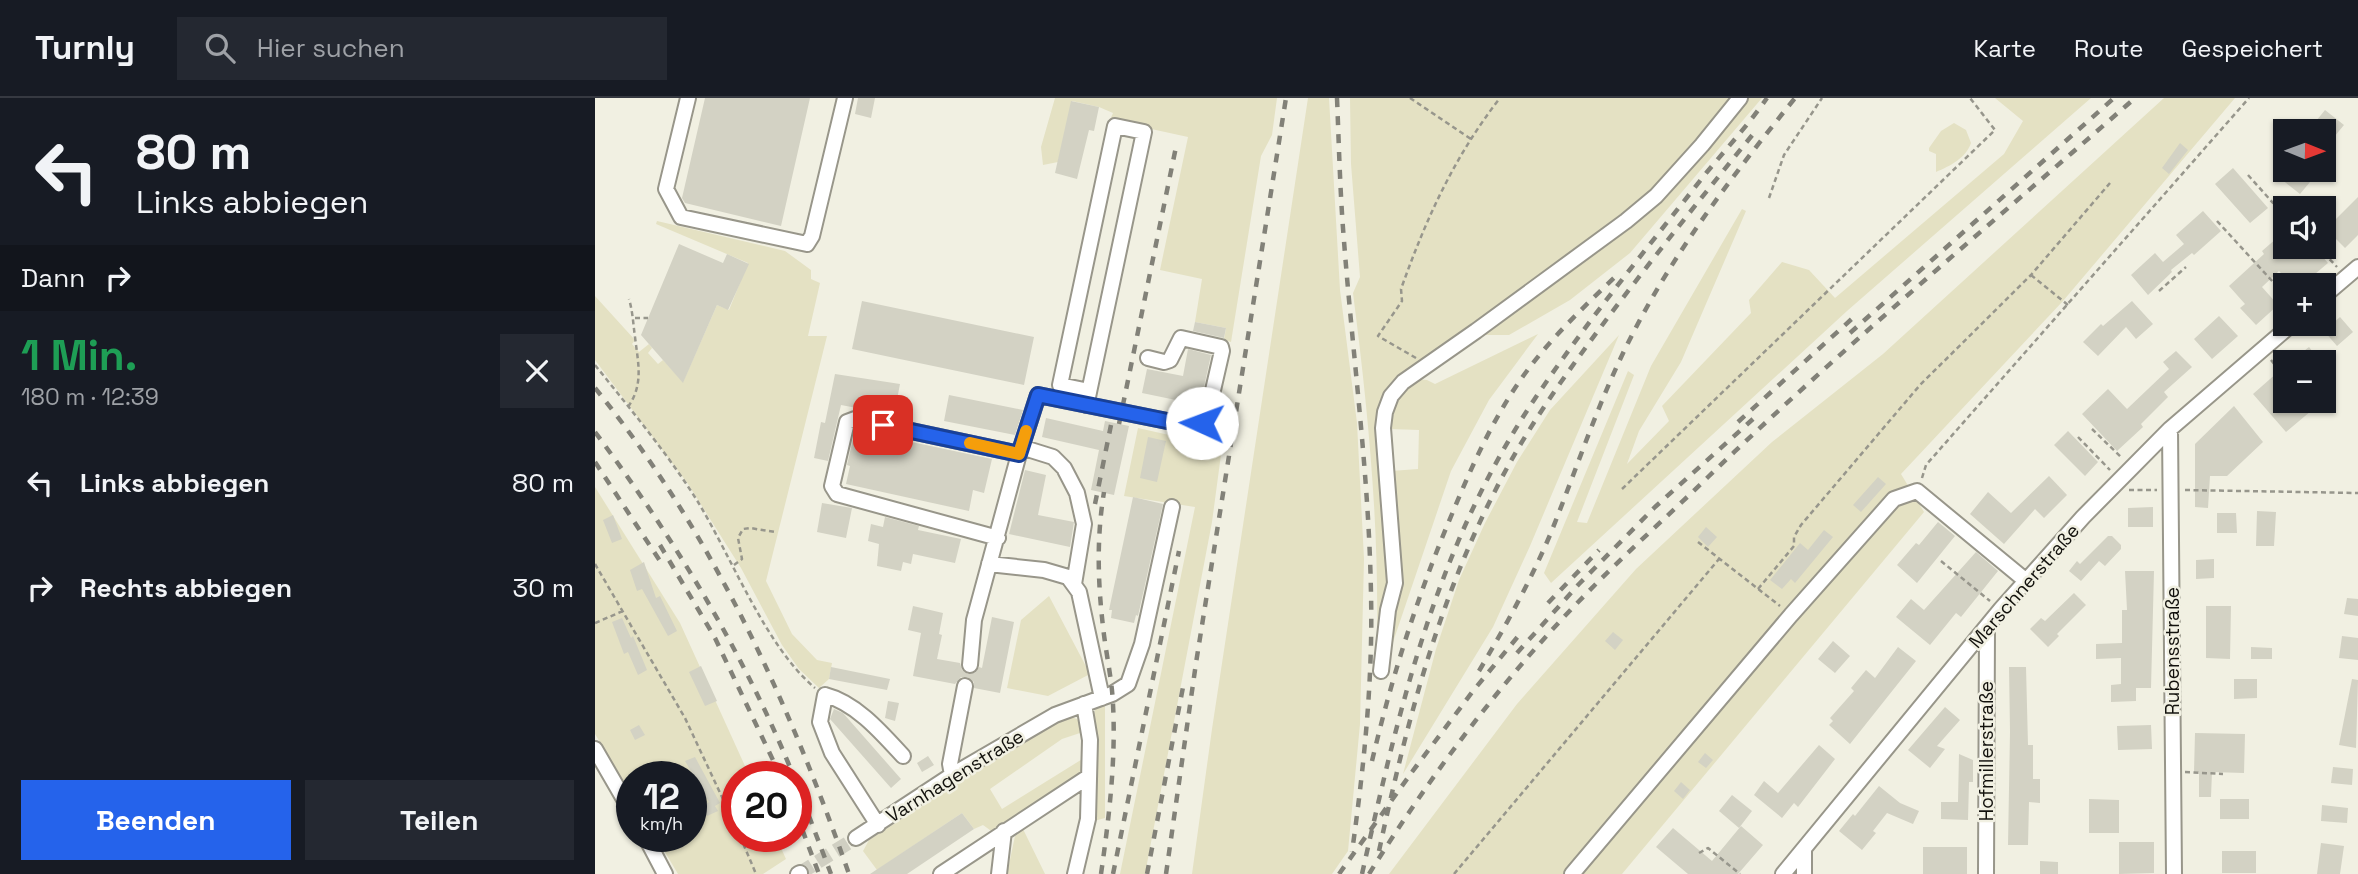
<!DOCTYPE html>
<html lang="de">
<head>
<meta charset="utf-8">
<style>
  body { margin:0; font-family:"Space Grotesk",sans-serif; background:#242831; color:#f1f3f6; height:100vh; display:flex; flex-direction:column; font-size:26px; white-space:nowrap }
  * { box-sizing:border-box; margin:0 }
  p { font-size:23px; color:#9ea1a6 }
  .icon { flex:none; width:38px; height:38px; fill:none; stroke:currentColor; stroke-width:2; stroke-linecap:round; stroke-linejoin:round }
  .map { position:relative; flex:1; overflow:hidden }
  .side { display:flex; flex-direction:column; background:#171b24; width:595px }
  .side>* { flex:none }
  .banner { background:#171b24; color:#f1f3f6; overflow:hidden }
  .needle { width:46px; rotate:91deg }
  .controls { position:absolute; left:1678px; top:21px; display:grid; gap:14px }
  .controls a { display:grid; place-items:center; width:63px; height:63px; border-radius:0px; background:#171b24; box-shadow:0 2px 5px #0004; font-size:35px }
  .speed { position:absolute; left:21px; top:663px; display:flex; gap:14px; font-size:35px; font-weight:700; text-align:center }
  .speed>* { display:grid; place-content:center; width:91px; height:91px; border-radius:50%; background:#171b24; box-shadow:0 2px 5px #0004; line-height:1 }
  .speed small { font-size:18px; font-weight:400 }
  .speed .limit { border:10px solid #d22; background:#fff; color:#111 }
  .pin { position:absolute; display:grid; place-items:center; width:60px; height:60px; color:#fff; margin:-30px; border-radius:14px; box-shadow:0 4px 10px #0006 }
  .me { position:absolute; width:77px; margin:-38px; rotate:272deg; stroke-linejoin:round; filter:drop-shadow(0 0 5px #0008) }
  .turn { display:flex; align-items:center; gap:24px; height:147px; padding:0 21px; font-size:32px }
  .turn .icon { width:91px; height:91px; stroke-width:2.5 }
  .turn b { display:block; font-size:49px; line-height:60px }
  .then { display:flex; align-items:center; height:66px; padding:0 21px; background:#0003; gap:14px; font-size:26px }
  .round { display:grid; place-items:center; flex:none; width:74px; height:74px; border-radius:0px; background:#242831 }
  .headline { display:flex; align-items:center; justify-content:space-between; height:119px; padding:0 21px }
  h1 { font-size:42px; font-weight:800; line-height:52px; color:#1e9e55 }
  .primary-button { display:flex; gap:14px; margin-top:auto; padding:14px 21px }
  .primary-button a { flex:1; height:80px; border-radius:0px; background:#2563eb; color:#fff; font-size:28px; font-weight:800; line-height:80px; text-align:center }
  .primary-button a+a { background:#242831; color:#f1f3f6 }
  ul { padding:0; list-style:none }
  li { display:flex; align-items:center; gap:21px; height:105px; padding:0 21px }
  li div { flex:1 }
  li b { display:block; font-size:26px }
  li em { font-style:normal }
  header { display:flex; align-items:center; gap:42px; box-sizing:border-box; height:98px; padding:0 35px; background:#171b24; border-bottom:2px solid #363941 }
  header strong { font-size:33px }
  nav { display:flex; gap:38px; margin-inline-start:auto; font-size:24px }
  .search { width:490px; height:63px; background:#242831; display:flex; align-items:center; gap:18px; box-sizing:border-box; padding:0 24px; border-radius:0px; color:#9ea1a6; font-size:26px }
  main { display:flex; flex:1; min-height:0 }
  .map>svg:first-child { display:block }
  .green { fill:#e4e1c3 }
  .building { fill:#d3d2c4 }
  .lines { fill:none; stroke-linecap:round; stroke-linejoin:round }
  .minor-tunnel { stroke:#d0cfc2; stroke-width:14; stroke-dasharray:14 7; stroke-linecap:butt }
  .minor-casing { stroke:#98968a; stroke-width:18 }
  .path { stroke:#97968c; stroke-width:2.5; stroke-dasharray:5 3.5; stroke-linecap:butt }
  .minor { stroke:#fff; stroke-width:14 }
  .rail { stroke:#828178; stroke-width:4.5; stroke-dasharray:9 9; stroke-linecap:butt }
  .route-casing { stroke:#184099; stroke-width:18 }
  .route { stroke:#2563eb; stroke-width:12 }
  .slow { stroke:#f59e0b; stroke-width:12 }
  .labels { text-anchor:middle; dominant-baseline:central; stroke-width:5; stroke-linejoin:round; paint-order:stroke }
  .street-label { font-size:19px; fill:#12110d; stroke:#f1f0e2 }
</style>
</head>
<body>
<header>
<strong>Turnly</strong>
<div class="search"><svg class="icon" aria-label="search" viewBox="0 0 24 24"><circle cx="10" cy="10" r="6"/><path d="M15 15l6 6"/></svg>Hier suchen</div>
<nav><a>Karte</a><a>Route</a><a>Gespeichert</a></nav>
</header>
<main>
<section class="side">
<div class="banner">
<div class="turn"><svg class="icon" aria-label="left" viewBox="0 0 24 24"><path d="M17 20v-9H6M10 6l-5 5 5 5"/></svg><div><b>80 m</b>Links abbiegen</div></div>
<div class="then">Dann<svg class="icon" aria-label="right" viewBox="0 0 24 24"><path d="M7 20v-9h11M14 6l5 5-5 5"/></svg></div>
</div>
<div class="headline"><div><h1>1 Min.</h1><p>180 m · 12:39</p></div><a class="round"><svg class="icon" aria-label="close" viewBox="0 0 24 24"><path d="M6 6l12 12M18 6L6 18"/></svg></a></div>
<ul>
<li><svg class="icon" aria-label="left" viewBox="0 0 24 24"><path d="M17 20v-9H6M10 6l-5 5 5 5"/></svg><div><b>Links abbiegen</b></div><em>80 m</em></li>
<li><svg class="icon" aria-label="right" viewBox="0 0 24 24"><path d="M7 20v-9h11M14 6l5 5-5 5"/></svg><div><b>Rechts abbiegen</b></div><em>30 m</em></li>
</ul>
<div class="primary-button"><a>Beenden</a><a>Teilen</a></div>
</section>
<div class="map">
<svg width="1763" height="776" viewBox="0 0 1763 776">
  <rect width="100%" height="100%" fill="#f1f0e2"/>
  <path class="green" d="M460,0H682L677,37L666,58L636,244L629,242L631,230L600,224L607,181L565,172L593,39L515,22L518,15L504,9L477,3L463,64L448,67L446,49Z
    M713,0H734L745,192L762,325L769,461L765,626L753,753L737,776H597L617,631Z
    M755,0H1137L1061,95L793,297L792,485L787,540L782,541C784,423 773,312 758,195L765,179L756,66Z
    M1151,0H1167L1035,155L975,202L914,237H886L1034,125Z
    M1400,0H1496L1252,213L956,485L949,475L1033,273L1039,277L982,424L992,425L1056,268L1147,111L1151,113L1086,264L1044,333L1032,366L1074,323L1067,308L1156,215L1154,202L1187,164L1214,172L1240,200L1409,56L1428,23Z
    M1569,0H1640L1468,203L1306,376L1329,414L1027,776H794L922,606L1041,471L1177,344L1288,256Z
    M1359,25L1371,32L1376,45C1371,60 1355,68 1341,74V56L1334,53V50L1346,33Z
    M62,123L190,153L216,172V181L225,185L213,238H232L171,483L197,536L222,562L237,565L234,581L224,590L204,571L187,547L146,470L93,386L0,262V198L40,242L37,246L44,254L54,246L57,250L53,255L63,266L68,262L88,284L122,207L134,212L153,165L61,126Z
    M943,236L894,302L856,373L796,550V373L823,371L824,332L795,331L794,315L804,292L821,281L832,282L840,286Z
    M1024,237L935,448L898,529L808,676L841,551L864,482L890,425L922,364L955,312Z
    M543,330L627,349L617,424L550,776H525L600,409L529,398Z
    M0,389L85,525L155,679H142V738L181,739L191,761L168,776H83L61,739L96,738V679H37V697L0,636Z
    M454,498L495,576L453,598L412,590L426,522Z
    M510,603V720L499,723V619L500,610Z
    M473,618L482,621L488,628V634L467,641L395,691L407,711L489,660V671L480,681L399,735L388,727L379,731L367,715L282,772L268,753L274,742L460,622Z
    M428,731L450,776H412L420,738Z"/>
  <path class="building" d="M110,0H215L186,128L90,105L87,100Z
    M263,0H280L276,20L260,16Z
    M476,3L504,9L499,33L494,32L482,81L460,75Z
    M1730,12L1749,27L1729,51V33H1713Z
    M1585,45L1593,52L1574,76L1567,70Z
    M1638,70L1673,110L1655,125L1620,86Z
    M1694,72H1712L1707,78L1715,84L1705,96L1686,81Z
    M1763,99V137L1750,150L1731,131Z
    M1608,113L1626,133L1599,157L1597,155L1576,172L1577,174L1553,197L1536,177L1560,155L1568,164L1589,146L1581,137Z
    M1690,133V149H1719L1733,165L1707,187H1697L1684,173L1667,189L1683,207L1661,227L1645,210L1650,206L1634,188L1669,156L1667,153Z
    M84,146L128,165L132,156L154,166L133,212L122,207L88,285L46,237Z
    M267,203L439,239L429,287L257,251Z
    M1537,203L1558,226L1541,241L1531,229L1503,258L1488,244L1506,226L1508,228Z
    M1624,218L1643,238L1617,261L1599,241Z
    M1745,219L1758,234L1742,248L1729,233Z
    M600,224L631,230L629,240L598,233Z
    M1714,249L1726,264H1695Z
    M593,251L616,257L605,307L547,295L552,271L588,278Z
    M1581,253L1597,269L1569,294L1573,299L1546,326L1548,329L1522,353L1487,316L1513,291L1532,311L1574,271L1568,264Z
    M1683,274L1690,283V303H1707L1716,313L1691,334L1658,296Z
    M240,276L305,286L299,317L246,307L233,363L219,360L226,324L230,325Z
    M354,297L428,312L420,337L349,323Z
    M1639,308L1668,344L1632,378H1615L1613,410L1600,409V346Z
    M451,320L508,333L510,323L534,328L519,397L496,392L504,352L447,339Z
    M260,332L397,361L389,395L378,392L374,413L251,386L255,368L252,367Z
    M1473,333L1503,364L1490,378L1459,347Z
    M553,339L571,343L562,384L545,380Z
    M430,372L451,377L443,417L479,424L475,449L414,436Z
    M1454,378L1472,397L1449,420L1440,411L1409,446L1375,416L1393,394L1416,415Z
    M1283,379L1291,386L1266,414L1258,407Z
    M538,399L568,406L543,518L541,517L539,525L516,520L517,512H514Z
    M227,405L257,410L251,440L222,434Z
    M1558,409V429H1533V410Z
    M1662,413L1681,414L1679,448H1661Z
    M1622,415H1641L1642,435H1622Z
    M18,417L27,441L17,445L8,422Z
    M290,419L324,428L323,432L366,441L360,465L318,456L316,466L308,464L306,473L282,468L284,446L273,443L276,426L288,429Z
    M1343,424L1360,438L1322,485L1302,467L1321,445L1324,447Z
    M1111,429L1122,439L1113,449L1103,439Z
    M1229,432L1238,439L1200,485L1196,481L1187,491L1175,482L1205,445L1213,452Z
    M1513,438H1517L1526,447V451L1510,468L1504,463L1486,483L1474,473L1482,463L1485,466Z
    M1381,454L1403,473L1366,519L1361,515L1335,547L1301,519L1316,501L1329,512Z
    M1619,461V480L1601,481V462Z
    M49,464L61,500L65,498L82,533L73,538L47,491L42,493L35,472Z
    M1530,473H1559L1556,590H1541V603L1516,604V587L1526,586V560L1501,561V546L1527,545V512H1532Z
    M1479,495L1491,507L1462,536L1464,538L1453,549L1435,531L1446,520L1450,523Z
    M1752,500L1763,501V518L1749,516Z
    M318,508L348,515L344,536L347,537L342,561L365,565L367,572L373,576L380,575L384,569L387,570L397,519L419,524L405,595L379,590V584L372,579H366L360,586L318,578L326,535L313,532Z
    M1611,508H1636L1635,561L1611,560Z
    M27,520L36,540L38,538L52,572L43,577L33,554L29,556L17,524Z
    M1018,534L1028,542L1020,552L1010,543Z
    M1747,538L1763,540V562L1744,560Z
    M1238,543L1255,558L1240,575L1223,561Z
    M1303,549L1321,563L1255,646L1234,627L1238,623L1235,620L1259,593L1256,590L1271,572L1280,580Z
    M1656,549L1677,550V561H1656Z
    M106,568L122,603L110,608L94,574Z
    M236,569L295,581L292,592L234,581Z
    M1414,569H1431L1433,647H1438V681H1445V705L1434,704L1433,747H1413L1415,634Z
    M1639,581H1662V600L1639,601Z
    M1757,581L1763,582L1761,650L1744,647Z
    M293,603L304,605L300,623L290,620Z
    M1350,609L1365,622L1342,648L1350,651L1335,670L1313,652Z
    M239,611L248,615L306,681L296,690L235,621Z
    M44,627L50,637L40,642L35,632Z
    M1556,627L1557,651L1523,652L1522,628Z
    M1600,635L1650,636L1649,675L1617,674L1616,699H1604V674H1599Z
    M1224,647L1240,661L1203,709L1199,705L1187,720L1159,697L1169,683L1183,695Z
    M1110,655L1118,662L1111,670L1103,664Z
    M1364,656L1378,662V684H1374L1373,722L1346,721V704H1363Z
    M333,658L339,667L327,674L322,665Z
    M100,659L125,705L120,708L123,713L112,718L107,708L114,704L90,663Z
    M1738,669L1758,671L1757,687L1736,685Z
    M1086,684L1095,692L1088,701L1079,693Z
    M1284,688L1305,705L1324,713L1318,726L1292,715L1278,733L1281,735L1267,752L1244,733L1258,716L1260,718Z
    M1137,697L1157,713L1144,730L1124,713Z
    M1494,701L1524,702V735H1494Z
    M1625,701H1654V721H1625Z
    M1727,707L1753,710L1752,725L1726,723Z
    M367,715L379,731L312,776H275Z
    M1146,728L1168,747L1143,776H1093L1061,749L1078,730L1117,763Z
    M1524,744H1559V775L1524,776Z
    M1726,745L1749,748L1745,776H1722Z
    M1328,749H1372V776H1328Z
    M1627,753H1661V775H1627Z
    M1445,763L1463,764V776H1445Z"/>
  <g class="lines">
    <path class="minor-tunnel" d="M205,775L261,740"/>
    <defs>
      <path id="minor" d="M93,0L71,91L86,119L212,146L217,138L250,0
        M1729,198L1763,169
        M491,307L493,299L549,34L520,28L465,287L494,293
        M1575,331L1579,776
        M426,349L458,359L469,370L482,395L489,426L479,486
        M403,440L242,396L237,388L252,324L260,321L424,356
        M394,466L449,472L473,479L484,494L507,600
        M375,567L379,522L424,356L443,297L592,327L607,325L613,314L627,253L626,249L586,240L575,262L569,264L553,260
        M786,573L793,512L800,485L788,330L790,314L796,298L808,284L881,233L1031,123L1061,98L1107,47L1145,0
        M0,651L37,715
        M357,677L355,666L370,588
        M283,727L237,655L225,624L230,597C261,605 286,634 308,658
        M50,738L70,776
        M261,740L357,677L460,617L517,596L533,586L547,546L577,409
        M203,776L205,775
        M346,776L493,679
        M404,776L409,733
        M480,776L493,721L495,642L489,606
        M977,776L1196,517L1299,401L1322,393L1430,482
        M1188,776L1406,511L1488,419L1575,331L1697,226
        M1209,776V753
        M1391,776L1392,529"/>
    </defs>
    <use href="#minor" class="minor-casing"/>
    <path class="path" d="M815,0L876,41
      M1653,77L1678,105L1682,102L1690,112
      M1174,100L1189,57L1227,0
      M1622,123L1690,197
      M1723,149L1742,169
      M1436,177L1473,207
      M1564,193L1591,169
      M40,220H53
      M821,260L783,238L807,203L806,191C831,121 859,59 905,0
      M1676,262L1690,279
      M0,267C36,312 73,356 103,404C137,460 171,549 220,590
      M33,309C49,286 43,265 40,239C38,225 38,215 34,201
      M1497,331L1527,360
      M1483,339L1515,372
      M1327,380L1331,367L1654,0
      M1027,391L1400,32L1375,0
      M1534,392H1562
      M1590,392L1763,395
      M1103,444L1185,508
      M1346,463L1395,503
      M0,466L90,620L142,731
      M139,467L147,461L143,440L148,431L155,430L180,434
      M1163,491L1199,448V439L1206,427L1325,287L1436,177L1515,85
      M0,525L28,513
      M1590,674L1628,676
      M145,738L161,776
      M1104,755L1113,750L1145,776
      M859,776L1124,461"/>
    <use href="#minor" class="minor"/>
    <path class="rail" d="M742,0C744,48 745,95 749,143C758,260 774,378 776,496C778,582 769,668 757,754
      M1255,235L1519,0
      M0,290C117,434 193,602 254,776
      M1143,324L1260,218
      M524,326L582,44
      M0,334C79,440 150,557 199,679
      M0,364L65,463
      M500,406L516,327
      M65,447L120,540L186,679
      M953,505L1004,452
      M922,555L984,486L1060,409L1158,321
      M884,573C910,529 935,484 955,437C981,373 1002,307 1033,245C1077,156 1138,77 1200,0
      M777,663C797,578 823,496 857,416C876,370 896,325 924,284C952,243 989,209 1024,175
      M817,674L878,593L925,536
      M201,684L236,776
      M201,715L224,776
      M784,753C811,628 842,506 901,391C932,329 973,273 1014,218C1061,156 1110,95 1159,35
      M506,776C514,720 521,662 518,606C517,583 512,560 509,537C503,489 501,443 509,394
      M518,776L584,453
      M552,776L589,584
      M571,776L601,565L691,0
      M744,776L822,667
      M767,776C805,607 841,449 939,302C992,223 1053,149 1112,74C1132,50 1154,26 1172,0
      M774,776C837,675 909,579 993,494C1031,455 1073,418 1112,380C1249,248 1396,126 1540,0"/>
  </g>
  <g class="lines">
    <defs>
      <path id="route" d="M288,327L424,356L443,297L592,327L607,325"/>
    </defs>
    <use href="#route" class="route-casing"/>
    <use href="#route" class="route"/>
    <path class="slow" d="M375,345L424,356L431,333"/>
  </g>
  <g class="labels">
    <g class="street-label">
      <text transform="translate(1429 488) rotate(-49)">Marschnerstraße</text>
      <text transform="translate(1577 553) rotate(-90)">Rubensstraße</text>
      <text transform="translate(1391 653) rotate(-90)">Hofmillerstraße</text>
      <text transform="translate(360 678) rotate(-32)">Varnhagenstraße</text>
    </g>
  </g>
</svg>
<div class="controls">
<a><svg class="needle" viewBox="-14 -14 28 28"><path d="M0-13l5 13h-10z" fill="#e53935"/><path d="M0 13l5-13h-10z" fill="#9ea1a6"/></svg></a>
<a><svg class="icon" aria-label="sound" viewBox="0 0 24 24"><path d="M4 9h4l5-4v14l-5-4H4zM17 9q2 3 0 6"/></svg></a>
<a>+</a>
<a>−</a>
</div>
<div class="speed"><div>12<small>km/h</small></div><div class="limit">20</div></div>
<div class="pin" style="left:288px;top:327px;background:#d93025"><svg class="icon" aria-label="arrive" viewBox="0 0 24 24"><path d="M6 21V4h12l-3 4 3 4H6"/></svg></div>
<svg class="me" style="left:607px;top:325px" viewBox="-20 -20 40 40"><circle r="19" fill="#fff"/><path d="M0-13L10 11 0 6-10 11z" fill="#2563eb"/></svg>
</div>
</main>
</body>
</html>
